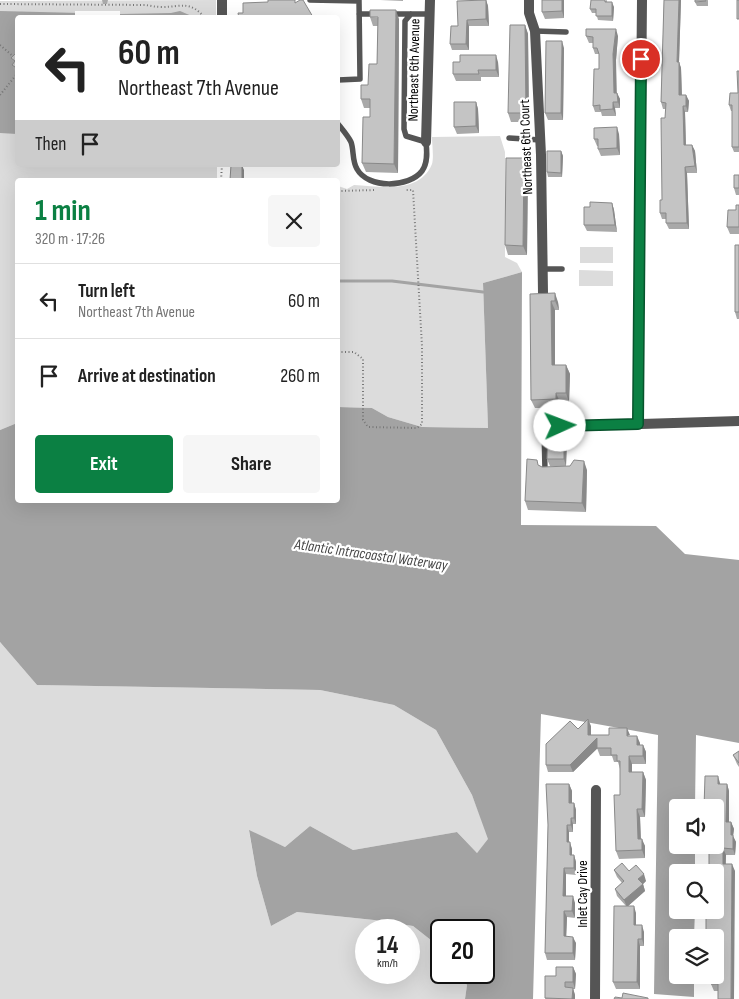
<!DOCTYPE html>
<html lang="en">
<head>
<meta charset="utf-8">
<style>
  body { margin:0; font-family:"Sofia Sans Condensed",sans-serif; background:#f6f6f6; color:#222; height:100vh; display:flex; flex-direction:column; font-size:19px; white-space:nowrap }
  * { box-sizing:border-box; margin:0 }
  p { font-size:16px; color:#767676 }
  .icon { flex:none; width:28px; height:28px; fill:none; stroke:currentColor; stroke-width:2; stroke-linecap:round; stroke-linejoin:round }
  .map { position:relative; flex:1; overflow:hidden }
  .panel { position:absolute; left:15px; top:178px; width:325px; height:325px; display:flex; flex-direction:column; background:#fff; border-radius:5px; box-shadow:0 5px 20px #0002 }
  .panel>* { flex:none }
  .top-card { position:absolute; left:15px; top:15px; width:325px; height:152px; border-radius:5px; box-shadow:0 5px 20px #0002; background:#fff; color:#222; overflow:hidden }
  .controls { position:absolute; left:669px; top:799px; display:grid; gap:10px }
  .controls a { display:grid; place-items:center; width:55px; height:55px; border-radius:5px; background:#fff; box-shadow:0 5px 20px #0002; font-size:25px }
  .speed { position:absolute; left:355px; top:919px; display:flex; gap:10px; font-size:25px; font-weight:700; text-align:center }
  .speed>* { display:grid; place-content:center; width:65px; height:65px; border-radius:50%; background:#fff; box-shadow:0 5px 20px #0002; line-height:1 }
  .speed small { font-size:12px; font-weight:400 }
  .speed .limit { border:2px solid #111; border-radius:8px; background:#fff; color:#111 }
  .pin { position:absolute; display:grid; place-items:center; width:42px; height:42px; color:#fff; margin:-21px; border:2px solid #fff; border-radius:50%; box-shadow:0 1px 5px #0007 }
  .me { position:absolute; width:55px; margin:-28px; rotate:88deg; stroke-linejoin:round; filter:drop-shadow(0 0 4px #0008) }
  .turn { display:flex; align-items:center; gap:18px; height:105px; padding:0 20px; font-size:22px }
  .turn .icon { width:65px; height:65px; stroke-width:2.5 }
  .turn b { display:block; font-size:35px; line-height:42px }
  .then { display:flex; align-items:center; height:48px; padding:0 20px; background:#0003; gap:10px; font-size:19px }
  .round { display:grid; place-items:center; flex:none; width:52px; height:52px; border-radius:5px; background:#f6f6f6 }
  .summary { display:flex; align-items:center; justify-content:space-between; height:85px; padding:0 20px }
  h1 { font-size:30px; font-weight:700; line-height:38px; color:#0b8043 }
  .cta { display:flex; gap:10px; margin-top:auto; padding:10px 20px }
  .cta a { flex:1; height:58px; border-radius:5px; background:#0b8043; color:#fff; font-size:20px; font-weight:700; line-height:58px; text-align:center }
  .cta a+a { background:#f6f6f6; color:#222 }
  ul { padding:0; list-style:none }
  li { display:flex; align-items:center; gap:15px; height:75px; padding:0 20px; border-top:1px solid #e0e0e0 }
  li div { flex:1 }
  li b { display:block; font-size:19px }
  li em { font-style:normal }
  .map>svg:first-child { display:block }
  .green { fill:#dcdcdc; fill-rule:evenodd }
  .water { fill:#a3a3a3 }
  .pier { fill:#fff }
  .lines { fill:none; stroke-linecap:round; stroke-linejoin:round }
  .stream { stroke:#a3a3a3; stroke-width:3 }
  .path { stroke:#777; stroke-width:2; stroke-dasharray:1 2.5; stroke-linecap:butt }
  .service { stroke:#555; stroke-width:5.5 }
  .minor { stroke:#555; stroke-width:10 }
  .wall { fill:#a9a9a9 }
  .shaded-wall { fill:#898989 }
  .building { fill:#c4c4c4; stroke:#898989 }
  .route-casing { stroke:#07532c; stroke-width:12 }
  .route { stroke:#0b8043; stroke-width:9 }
  .labels { text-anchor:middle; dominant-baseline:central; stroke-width:4.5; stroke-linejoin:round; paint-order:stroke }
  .street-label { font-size:14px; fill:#000; stroke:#fff }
  .water-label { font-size:15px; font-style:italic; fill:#444; stroke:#fff }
</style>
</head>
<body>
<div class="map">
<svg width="739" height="999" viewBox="0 0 739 999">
  <rect width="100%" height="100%" fill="#fff"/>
  <path class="green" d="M216,0V17L18,18V165H217V180H18L17,423L0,430V1Z
    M500,136L505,152V257L517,263L522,272L483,283L488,428L422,427L388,417L372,408L338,407V186L347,189L354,185C380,186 419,195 432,164C434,157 432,144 432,137Z
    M580,247H613V263H580Z
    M579,270L613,271V286H579Z
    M0,642L37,685L320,690L394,705L436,730L472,795L489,839L477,853L457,832L353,850L310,826L285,847L249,831L257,876L271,926L297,912L374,920L413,926L441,948V972L459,973L467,985L465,999H0ZM366,930H409V972H366Z"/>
  <path class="water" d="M0,11L120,14L171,13L180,11L194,17L18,18L17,134L0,133Z
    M522,272L521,525L656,526L685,554L739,560V743L696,735L695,807L678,808V845H695V872H678V910H695L694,937L678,938V975H694V997L654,994L658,735L541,714L533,999H465L467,985L459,973L484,972V930H441V948L413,926L374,920L297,912L271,926L257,876L249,830L285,847L310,826L353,850L457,832L477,853L488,839L472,795L436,730L394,705L320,690L37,685L0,642V430L17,423L18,500H338V407L372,408L388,417L422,427L488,428L483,283Z"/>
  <path class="pier" d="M75,11H120V17L80,18L75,17Z"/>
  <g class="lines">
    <path class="stream" d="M338,281H392L483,292"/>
    <path class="path" d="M0,4L146,5C151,6 156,7 162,7C181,7 190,0 205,18
      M0,45L15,58
      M0,95L16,75
      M221,180L222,165
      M338,191L376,190
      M338,352H354L363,359V420L368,427L417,428L422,424V346L413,190H406"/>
    <path class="service" d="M310,0L359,1
      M359,14H377
      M391,14H430
      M535,31L566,32
      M338,80L360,79L359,0
      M338,124C342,129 348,136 351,142C354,150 352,161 357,169C368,189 409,188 422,171C428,163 427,151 426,142L406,136L404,129L405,21L411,14
      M509,138L541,140
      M542,269H562
      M547,471H545L544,427L576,426"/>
    <path class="minor" d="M529,0V13L535,31L541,155L543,293
      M222,18V0
      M426,142L430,0
      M638,424L642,0
      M576,426L739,421
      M595,999L596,790"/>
  </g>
  <path class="wall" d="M102,0H108L107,4H103Z
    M380,0H403V1Z
    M486,0L488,6L489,26H469V50H452L450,44L458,26Z
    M542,0H564V18L545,19L542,12Z
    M607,0V2L614,7L613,21L598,20L596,13H592L590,9Z
    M664,0H681L679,62L681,68L682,95H686L689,101L688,112H685L686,145H692L695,151L697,173H687L689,229H669L666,223V219H662L660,213L662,200L666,109H663L661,102Z
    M708,0V6H697L695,2Z
    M370,17L399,19L398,173L366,172L362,163L370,117V108H364L361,99L368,85L377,64L378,26H373Z
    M525,25L528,34L529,122H511L508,113Z
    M586,36H618L616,60V93H617L620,99V108H615L616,116H602L601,112H595L593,106L599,69V54H595L593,48V43H589Z
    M564,48L563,120H548L545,113Z
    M18,51V73L14,70L12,65L14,63L11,58Z
    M498,62L499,77H481V81H456L453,74Z
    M739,71V152H734L732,147V111H731L729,105L738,93Z
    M476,102L478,109L479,133L457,134L454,127Z
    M619,134L620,155L601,156L598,149V146H597L594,139Z
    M561,151L563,156L562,177H548L547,172Z
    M528,168L527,255H508L505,245Z
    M739,175V195H736L734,188Z
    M612,203L614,210L617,232L587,231L584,225L590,207Z
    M739,205V234H730L727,227Z
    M739,245V319H737L735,312Z
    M530,294L558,302L559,310H555V365H566L570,374L569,402H560V408H535L531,400Z
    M567,439L566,466H550L547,459Z
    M539,465L542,467L587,470L586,512L528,510L525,501Z
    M591,726V735L630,736L640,743V745H643L646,752V764H632V772H643L646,780L645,817H640L641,839L645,846V858L619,859L616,851L620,795V769L618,762H614L612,756H600L597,748L573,772H548L546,765L578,729Z
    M739,751V767L737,764L733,755Z
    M720,783V784H727L729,791V822H731L734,829L733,836L736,842L735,855H726V864L735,871L718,991H714L711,984L715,975L709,865V853H706L704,846Z
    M569,784L572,791V803H574L576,810V824H573V832H569V842L572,849V855H574L576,862V875L566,874V896L575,903V918L567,917L566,936L576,943L575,960H547L545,953L548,825Z
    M614,870L629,871L646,881L643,884L645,891L628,906L636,913V925L644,932V946H640V989H616L613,982L626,906L617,896L615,889L622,883L617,877Z
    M573,967L576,974L575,989H573L575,995V999H545L556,976Z"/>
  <path class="shaded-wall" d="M486,0L488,6L489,26L486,19Z
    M562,0H564V18L562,11Z
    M679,0H681L679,62L681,68L682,101L679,95L677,62Z
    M612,2L614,7L613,21L612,16Z
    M396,10L399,19L398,173L394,164Z
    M467,20L469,26V50L466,44Z
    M525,25L528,34L529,122L526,113Z
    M616,29L618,36L616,60L617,100L614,93L613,54Z
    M562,41L564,48L563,120L561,113Z
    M496,55L498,62L499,77L496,70Z
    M617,93L620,99V108L618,102Z
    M686,95L689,101L688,112L686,106Z
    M476,102L478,109L479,133L476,126Z
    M613,102L615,108L616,116L613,109Z
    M683,106L685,112L686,151L684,145Z
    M617,127L619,134L620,155L617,148Z
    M692,145L695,151L697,173L695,166Z
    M561,151L563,156L562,177L561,173Z
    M524,158L528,168L527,255L523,246Z
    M242,165L244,170V180H242Z
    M685,167L687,173L689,229L687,223Z
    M612,203L614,210L617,232L615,225Z
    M555,293L558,302L559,310L555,301Z
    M551,301L555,310V373L552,365Z
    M566,365L570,374L569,402L566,393Z
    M556,393L560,402V408L556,399Z
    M564,432L567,439L566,466L564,459Z
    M584,461L587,470L586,512L582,503Z
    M588,719L591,726V743L588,735Z
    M627,728L630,735L627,736Z
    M637,736L640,743V752L637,745Z
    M597,738L600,746L573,772L570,765Z
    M643,745L646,752V764L643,756Z
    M629,756L632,764V779L629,772Z
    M643,772L646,780L645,817L642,809Z
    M718,776L720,783L721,791L718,784Z
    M569,784L572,791V810L569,803Z
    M727,784L729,791V829L726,822Z
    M574,803L576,810V824L574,818Z
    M637,809L640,817L641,846L638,839Z
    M571,818L573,824V832L571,825Z
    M731,822L734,829L733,836L736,842L735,855L733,849L731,835Z
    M567,825L569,832V849L567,842Z
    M642,839L645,846V858L642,850Z
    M570,842L572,849V862L570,855Z
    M723,848L726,855L725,871L723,864Z
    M574,855L576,862V875L574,868Z
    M732,864L735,871L734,999H731Z
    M564,868L566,874V903L563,896Z
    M644,874L646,881L643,884L645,891L627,907L624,900L638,879Z
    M573,896L575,903V918L572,911Z
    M634,906L636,913V932L634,925Z
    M564,911L567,917L566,943L564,936Z
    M642,925L644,932V946L642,939Z
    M573,937L576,943L575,960L573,953Z
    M638,939L640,946V989L637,982Z
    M573,967L576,974L575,989L573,982Z
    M573,988L575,995V999H572Z"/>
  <path class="building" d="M268,0H295V3L300,0H303L313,17H322V18H239L238,13H243V3L268,2Z
    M486,0V19L467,20L466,44H450L451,26H458L457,1Z
    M542,0H562V11L542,12Z
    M591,0H605V2H612V16H596V9H590Z
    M664,0H679L677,62H679V95H686V106H683L684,145H692L695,166L685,167L687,223H666V213H660V200H662L661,118H665L666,103L661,102Z
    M695,0H706V1L695,2Z
    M737,0H739V19H737Z
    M370,10H396L394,164L362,163L363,117H370V99H361V85H368L369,64H377L378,17H370Z
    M510,25H525L526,113H508Z
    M586,29H616L613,54L614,93H617L618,102H613V109L600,110V105L593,106L594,69H599V54L597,48H593V37L586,36Z
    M546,41H562L561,113H545Z
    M18,51V69L12,65L15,61L11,58Z
    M460,55H496V70H478L479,74H453V62H460Z
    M737,71H739V147H732V105H729L730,93H738Z
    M454,102H476V126L454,127Z
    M617,127V148L598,149V139H594V128Z
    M547,151H561V173L547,172Z
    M506,158H524L523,246L505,245Z
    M231,165H242V180H230Z
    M734,175H739V188H734Z
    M590,202L612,203L615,225H584V207H590Z
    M736,205H739V227H727L728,210H736Z
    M735,245H739V312H735Z
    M555,293V301H551L552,365H566V393H556V399L531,400L530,294Z
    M548,432H564V459H547Z
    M527,459L537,460L538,465L542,467L570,466L574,460L584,461L582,503L525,501Z
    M588,719V735H609V728H627V736H637V745H643V756H629V772H643L642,809H637L638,839H642V850L616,851L614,795H620V761H617V755H611V748H597V738L570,765H546V744L570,721L578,729Z
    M739,751V763L733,755Z
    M705,776H718V784H727L726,822H731V835H733V849L723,848V864H732L731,999H718V984H711V975H715V938H706V910H715V872H705V865H709V846H704V845H715V808H704Z
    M546,784H569V803H574V818H571V825H567V842H570V855H574V868H564L563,896H573L572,911H564V936L573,937V953H545L548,825Z
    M622,863L629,871L636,865L644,874L638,879L643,884L624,900L615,889L624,881L614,870Z
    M614,906H634V925H642V939H638L637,982H613Z
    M556,967H573V982H565V987L573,988L572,999L545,998V976H556Z
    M623,993L648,998V999H614L615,997L622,998Z"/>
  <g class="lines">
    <defs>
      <path id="route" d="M560,426L638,424L641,59"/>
    </defs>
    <use href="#route" class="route-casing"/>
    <use href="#route" class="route"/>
  </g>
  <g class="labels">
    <g class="street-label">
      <text transform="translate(414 70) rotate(-89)">Northeast 6th Avenue</text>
      <text transform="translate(526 147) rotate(-92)">Northeast 6th Court</text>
      <text transform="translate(582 894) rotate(-90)">Inlet Cay Drive</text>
    </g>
    <g class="water-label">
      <text transform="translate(371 555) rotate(8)">Atlantic Intracoastal Waterway</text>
    </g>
  </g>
</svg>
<div class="controls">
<a><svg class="icon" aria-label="sound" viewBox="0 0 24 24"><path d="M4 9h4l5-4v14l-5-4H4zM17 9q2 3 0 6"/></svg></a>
<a><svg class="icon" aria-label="search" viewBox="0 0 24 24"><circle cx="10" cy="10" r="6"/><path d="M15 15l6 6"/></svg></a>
<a><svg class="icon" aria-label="layers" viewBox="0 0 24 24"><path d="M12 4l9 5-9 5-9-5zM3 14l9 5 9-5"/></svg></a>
</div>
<div class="speed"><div>14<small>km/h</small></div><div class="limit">20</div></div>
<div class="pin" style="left:641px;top:59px;background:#d93025"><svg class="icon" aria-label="arrive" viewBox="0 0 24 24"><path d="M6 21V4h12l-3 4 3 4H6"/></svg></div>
<svg class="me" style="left:560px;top:426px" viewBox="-20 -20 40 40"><circle r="19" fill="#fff"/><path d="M0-13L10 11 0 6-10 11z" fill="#0b8043"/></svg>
<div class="top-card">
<div class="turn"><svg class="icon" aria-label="left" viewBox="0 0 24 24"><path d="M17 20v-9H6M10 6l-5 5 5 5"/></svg><div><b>60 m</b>Northeast 7th Avenue</div></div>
<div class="then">Then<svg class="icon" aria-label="arrive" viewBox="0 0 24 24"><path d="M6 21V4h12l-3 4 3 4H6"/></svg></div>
</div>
<section class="panel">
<div class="summary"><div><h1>1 min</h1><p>320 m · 17:26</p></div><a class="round"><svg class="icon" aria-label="close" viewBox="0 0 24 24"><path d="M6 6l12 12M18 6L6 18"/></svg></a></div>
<ul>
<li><svg class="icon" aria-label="left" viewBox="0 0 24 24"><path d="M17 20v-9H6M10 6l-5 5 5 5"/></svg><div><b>Turn left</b><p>Northeast 7th Avenue</p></div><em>60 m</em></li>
<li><svg class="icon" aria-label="arrive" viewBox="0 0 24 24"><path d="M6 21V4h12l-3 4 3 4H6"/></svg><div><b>Arrive at destination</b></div><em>260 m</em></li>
</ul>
<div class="cta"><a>Exit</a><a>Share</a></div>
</section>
</div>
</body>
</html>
